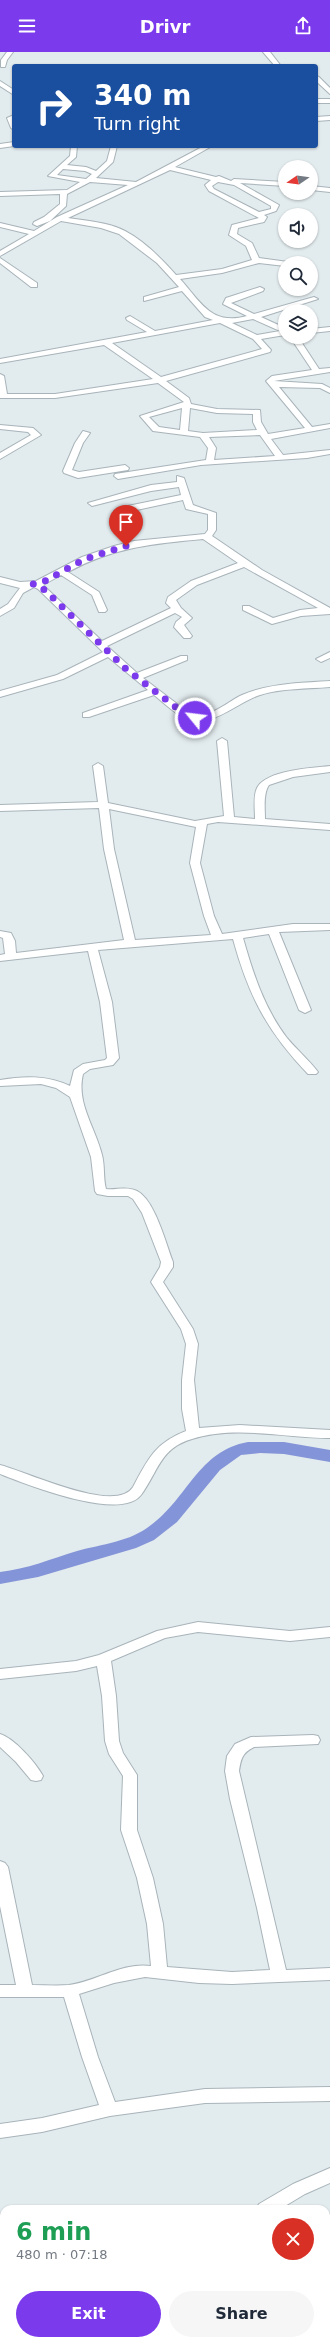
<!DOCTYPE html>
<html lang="en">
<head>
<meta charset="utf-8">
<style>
  body { margin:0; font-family:"DejaVu Sans",sans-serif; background:#f6f6f7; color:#1f2937; height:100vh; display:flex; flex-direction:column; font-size:15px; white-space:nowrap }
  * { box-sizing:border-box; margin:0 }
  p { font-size:13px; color:#747a83 }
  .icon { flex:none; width:22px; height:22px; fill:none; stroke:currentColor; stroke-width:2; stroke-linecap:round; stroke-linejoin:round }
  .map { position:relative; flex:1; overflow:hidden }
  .drawer { position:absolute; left:0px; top:2153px; width:330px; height:140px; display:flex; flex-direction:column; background:#fff; border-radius:12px 12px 0 0; box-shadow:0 1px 3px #0004 }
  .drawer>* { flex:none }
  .banner { position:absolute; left:12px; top:12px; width:306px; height:84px; border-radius:4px; box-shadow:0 1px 3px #0004; background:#1a4fa0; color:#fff; overflow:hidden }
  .needle { width:26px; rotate:257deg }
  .buttons { position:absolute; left:278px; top:108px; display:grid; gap:8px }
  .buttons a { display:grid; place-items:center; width:40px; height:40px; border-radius:50%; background:#fff; box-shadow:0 1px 3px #0004; font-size:20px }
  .pin { position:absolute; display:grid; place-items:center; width:34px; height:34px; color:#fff; margin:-41px -17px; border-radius:50% 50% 50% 0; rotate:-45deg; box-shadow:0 0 4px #0007 }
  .pin .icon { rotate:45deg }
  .me { position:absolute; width:44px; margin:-22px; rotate:299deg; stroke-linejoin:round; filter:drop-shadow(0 0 3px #0008) }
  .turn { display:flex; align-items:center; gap:14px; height:84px; padding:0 16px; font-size:18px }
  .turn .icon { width:52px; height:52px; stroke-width:2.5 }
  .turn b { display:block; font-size:28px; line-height:34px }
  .round { display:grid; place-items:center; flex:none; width:42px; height:42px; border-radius:21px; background:#f6f6f7 }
  .overview { display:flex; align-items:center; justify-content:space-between; height:68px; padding:0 16px }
  h1 { font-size:24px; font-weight:600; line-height:30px; color:#1e9e55 }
  .action { display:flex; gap:8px; margin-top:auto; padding:8px 16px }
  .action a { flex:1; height:46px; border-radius:24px; background:#7c3aed; color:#fff; font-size:16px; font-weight:600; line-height:46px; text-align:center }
  .action a+a { background:#f6f6f7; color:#1f2937 }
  header { display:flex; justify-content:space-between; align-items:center; height:52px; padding:0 16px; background:#7c3aed; color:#fff; font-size:18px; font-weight:600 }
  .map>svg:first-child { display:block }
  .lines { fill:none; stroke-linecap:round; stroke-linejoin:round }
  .river { fill:#8494d8; fill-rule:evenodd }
  .minor-casing { stroke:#a8b4ba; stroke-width:2 }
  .minor { fill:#fff; fill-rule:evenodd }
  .route { stroke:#7c3aed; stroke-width:7; stroke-dasharray:0 12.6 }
</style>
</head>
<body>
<header><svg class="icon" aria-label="menu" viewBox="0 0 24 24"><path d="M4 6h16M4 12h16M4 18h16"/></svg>Drivr<svg class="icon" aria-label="share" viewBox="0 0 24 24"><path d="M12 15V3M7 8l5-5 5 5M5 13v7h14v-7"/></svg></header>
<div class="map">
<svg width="330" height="2293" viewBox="0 0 330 2293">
  <rect width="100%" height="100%" fill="#e2ebee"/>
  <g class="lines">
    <path class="river" d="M248,1390H284L330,1398V1410L284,1402L260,1401L241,1403L220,1418L177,1470L154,1488L136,1496L38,1525L0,1532V1520C27,1517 51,1507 77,1499C102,1492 130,1490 151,1473C188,1446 198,1399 248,1390Z"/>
    <defs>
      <path id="minor" d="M7,0H13L7,8L5,15H1V8Z
        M263,0H270L281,14H275Z
        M316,24L319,25L330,36V42L316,29Z
        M0,29L14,38V43L0,34Z
        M316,47H330V51H316Z
        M14,63V78L11,76L7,66Z
        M330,64V68L316,69V65Z
        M14,90V94L0,96V92Z
        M71,94H77L76,105L67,113L86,115L96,119L107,109L111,94H117L113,110L96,126L136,130L204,94H212L175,115L216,125L219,124L231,129L234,127L285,130V134L240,131L279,153L276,159L264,163L267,165L264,170L238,176L237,182L252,191L259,206L288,210L285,211V214L259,211L222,221L180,227C201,250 211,274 247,264L223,252L226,246L260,235L264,237L263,239L231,251L254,262L314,245L318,247L261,265L285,276V283L261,287L271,298L270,300L166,329L189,346L191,352L217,357L260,358L261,370L268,382L305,376L266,329L272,324L312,318L290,285H298L319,317L330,316V320L274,329L322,332L330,336V341L320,336L279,335L312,375L330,372V376L271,387L283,403L330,398V402L307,406L201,413L118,427L114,424L115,422L206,408L208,396L200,385L153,379L140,364L184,350L158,331L55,346H0V322L4,324L7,342H55L153,327L104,293L0,311V307L147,280L127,268L126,266L130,264L155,279L213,268L205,265L182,239L144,249V245L179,235L157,211L119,182L101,176L61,169L0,204V199L29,182L0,175V171L34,179L57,165L128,133L90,130L67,142L66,154L50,169L37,174L33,172L34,170L44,165L60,152V142L0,144V140L67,138L80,130L48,124L70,104ZM63,117L85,119L92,122L86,127L57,123ZM170,118L211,128L205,133L209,139L259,166L232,173L229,183L246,194L252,208L222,217L176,223C162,207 144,189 125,179C108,170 86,169 68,166ZM218,130L234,133L271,154V157L259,160L214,137L212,134ZM253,267L280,279L257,283L232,271ZM220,271L253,287L262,297L161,325L112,291ZM182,356L180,378L159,375L149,365ZM190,356L217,361L253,362V370L257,378L203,381L188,379ZM260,383L275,404L214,408L216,396L209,385Z
        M311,134L330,136V140L311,138Z
        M0,206L37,231V235H31L0,211Z
        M330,275V279L311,281V277Z
        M0,373L33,376L41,383L0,407V401L31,383L28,380L0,377Z
        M83,379L90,381L83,391L72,418L79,420L125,413L129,416L128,418L78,426L64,421L63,419L75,391Z
        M177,424L184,426L193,453L216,461V478L212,484L262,518L330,556V562L301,564L272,572L243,558V554H249L273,566L300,558L318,556L244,515L197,533L176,548L181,556L192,566L184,573L192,584L190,586H184L174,575L176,570L182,565L175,561L107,594L137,621L181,604H187V608L143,626L189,661C210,668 225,651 242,643C270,631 301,631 330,629V635C307,637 282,636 260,643C235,651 210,679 183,665C173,660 163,650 154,643L89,665H83V661L148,638L108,605L63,627L0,645V639L57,623L103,600L38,537L34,535L23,541L14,556L0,564V557L8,552L20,536L0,531V525L20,530L36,529L82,505L114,494L134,489L205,482L208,478V462L186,457L183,448L118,462L114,459L118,456L181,443L179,435L151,439L92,454L88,451L151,433L177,430ZM203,487L238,511L191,529L168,545L166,551L171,556L102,589L43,533L61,523L92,543L99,560H105L107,558L99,540L68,520C114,495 152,492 203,487Z
        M330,600V606L321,610L316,607Z
        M222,686L227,689L234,765L255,767C255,757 253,744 257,736C266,718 312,716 330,714V720L293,725L269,733C263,742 265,757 265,767L330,772V778L218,770L207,772L200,811L214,864L222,882L293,872H330V878L279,880L311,958L305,961L299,958L269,882L243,886C253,921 264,956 287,986C297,998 309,1008 318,1020L316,1022H308C267,979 249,945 233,887L98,898L112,950L119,1006L113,1013L90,1017L83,1022C76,1051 95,1075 102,1103C105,1114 103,1126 106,1137C117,1138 127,1134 137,1139C155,1148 166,1192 173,1210V1215L163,1230L193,1277L198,1292L194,1328L199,1376L240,1373L330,1378V1386C286,1386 235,1373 192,1387C160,1396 158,1420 141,1443C120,1470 26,1432 0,1422V1413C25,1419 116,1463 133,1435C148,1407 155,1391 186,1379L182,1357V1328L186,1292L181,1277L151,1230L160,1215L161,1210L142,1161L133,1147L128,1144H108L97,1142L95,1139L91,1105L70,1045L56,1036L41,1032L0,1034V1028C24,1024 48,1023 70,1034L74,1018L83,1012L105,1008L107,1006L100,950L88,899L0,909V903L5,902L3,886L0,885V879L11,881L15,889L16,901L124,888L104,797L99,756L0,759V753L98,750L93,714L98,711L103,714L108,751L195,769L224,764L217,689ZM109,757L196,775L190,811L204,864L211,883L135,888L114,797Z
        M198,1570L290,1579L330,1575V1585L290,1589L198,1580L165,1586L111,1609L116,1644L119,1689L123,1701L137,1723V1778L153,1826L163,1872L167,1915L232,1920L270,1918L257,1856L230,1747L225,1719L227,1704L235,1692L251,1685L313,1683L318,1684L320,1688L318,1692L254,1695C242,1701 241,1707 239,1719L286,1918L330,1916V1928L232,1932L199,1931L145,1925L114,1931L79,1942L98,2005L115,2050L205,2037L330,2035V2049L205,2051L110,2064L42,2080L0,2086V2072L42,2066L99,2053L82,2005L64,1945H0V1933H16L0,1854V1809L5,1811L8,1815L32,1933C44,1933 57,1934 69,1933C97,1929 123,1910 151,1914L147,1872L137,1826L121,1778L123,1724L109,1702L105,1689L102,1644L97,1614L76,1619L0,1627V1617L76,1609L99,1603L157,1579Z
        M0,1682C14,1686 36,1711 43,1724L41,1728L36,1729L31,1728L16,1710L0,1695Z
        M330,2116V2131L305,2142L280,2157H256L259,2152L293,2132Z
        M4,2207V2221L0,2222V2208Z
        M180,2289H198L197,2293H179Z"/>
    </defs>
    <use href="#minor" class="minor-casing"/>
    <use href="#minor" class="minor"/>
  </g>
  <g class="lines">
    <path class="route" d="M126,494L85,507L43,530L33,532L41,535L48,541L126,617L186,663L195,666"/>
  </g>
</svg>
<div class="buttons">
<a><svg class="needle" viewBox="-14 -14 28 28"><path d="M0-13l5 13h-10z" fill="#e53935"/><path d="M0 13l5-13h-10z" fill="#747a83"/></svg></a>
<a><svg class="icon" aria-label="sound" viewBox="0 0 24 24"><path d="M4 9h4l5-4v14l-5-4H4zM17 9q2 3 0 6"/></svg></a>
<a><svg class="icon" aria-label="search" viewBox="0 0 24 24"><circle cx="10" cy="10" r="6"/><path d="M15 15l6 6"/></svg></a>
<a><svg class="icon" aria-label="layers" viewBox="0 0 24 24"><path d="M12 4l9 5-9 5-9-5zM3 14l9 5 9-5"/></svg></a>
</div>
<div class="pin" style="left:126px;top:494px;background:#d93025"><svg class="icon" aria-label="arrive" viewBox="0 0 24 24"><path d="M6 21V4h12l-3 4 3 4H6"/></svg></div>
<svg class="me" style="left:195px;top:666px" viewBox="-20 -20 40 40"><circle r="17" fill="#7c3aed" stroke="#fff" stroke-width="3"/><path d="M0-11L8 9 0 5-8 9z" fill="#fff"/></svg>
<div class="banner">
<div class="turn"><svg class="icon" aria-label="right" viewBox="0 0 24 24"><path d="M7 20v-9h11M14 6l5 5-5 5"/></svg><div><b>340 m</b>Turn right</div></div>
</div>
<section class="drawer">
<div class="overview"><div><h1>6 min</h1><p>480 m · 07:18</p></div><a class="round" style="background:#d93025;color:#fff"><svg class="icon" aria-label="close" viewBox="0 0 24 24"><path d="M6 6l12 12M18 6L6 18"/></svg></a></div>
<div class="action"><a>Exit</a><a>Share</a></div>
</section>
</div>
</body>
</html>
